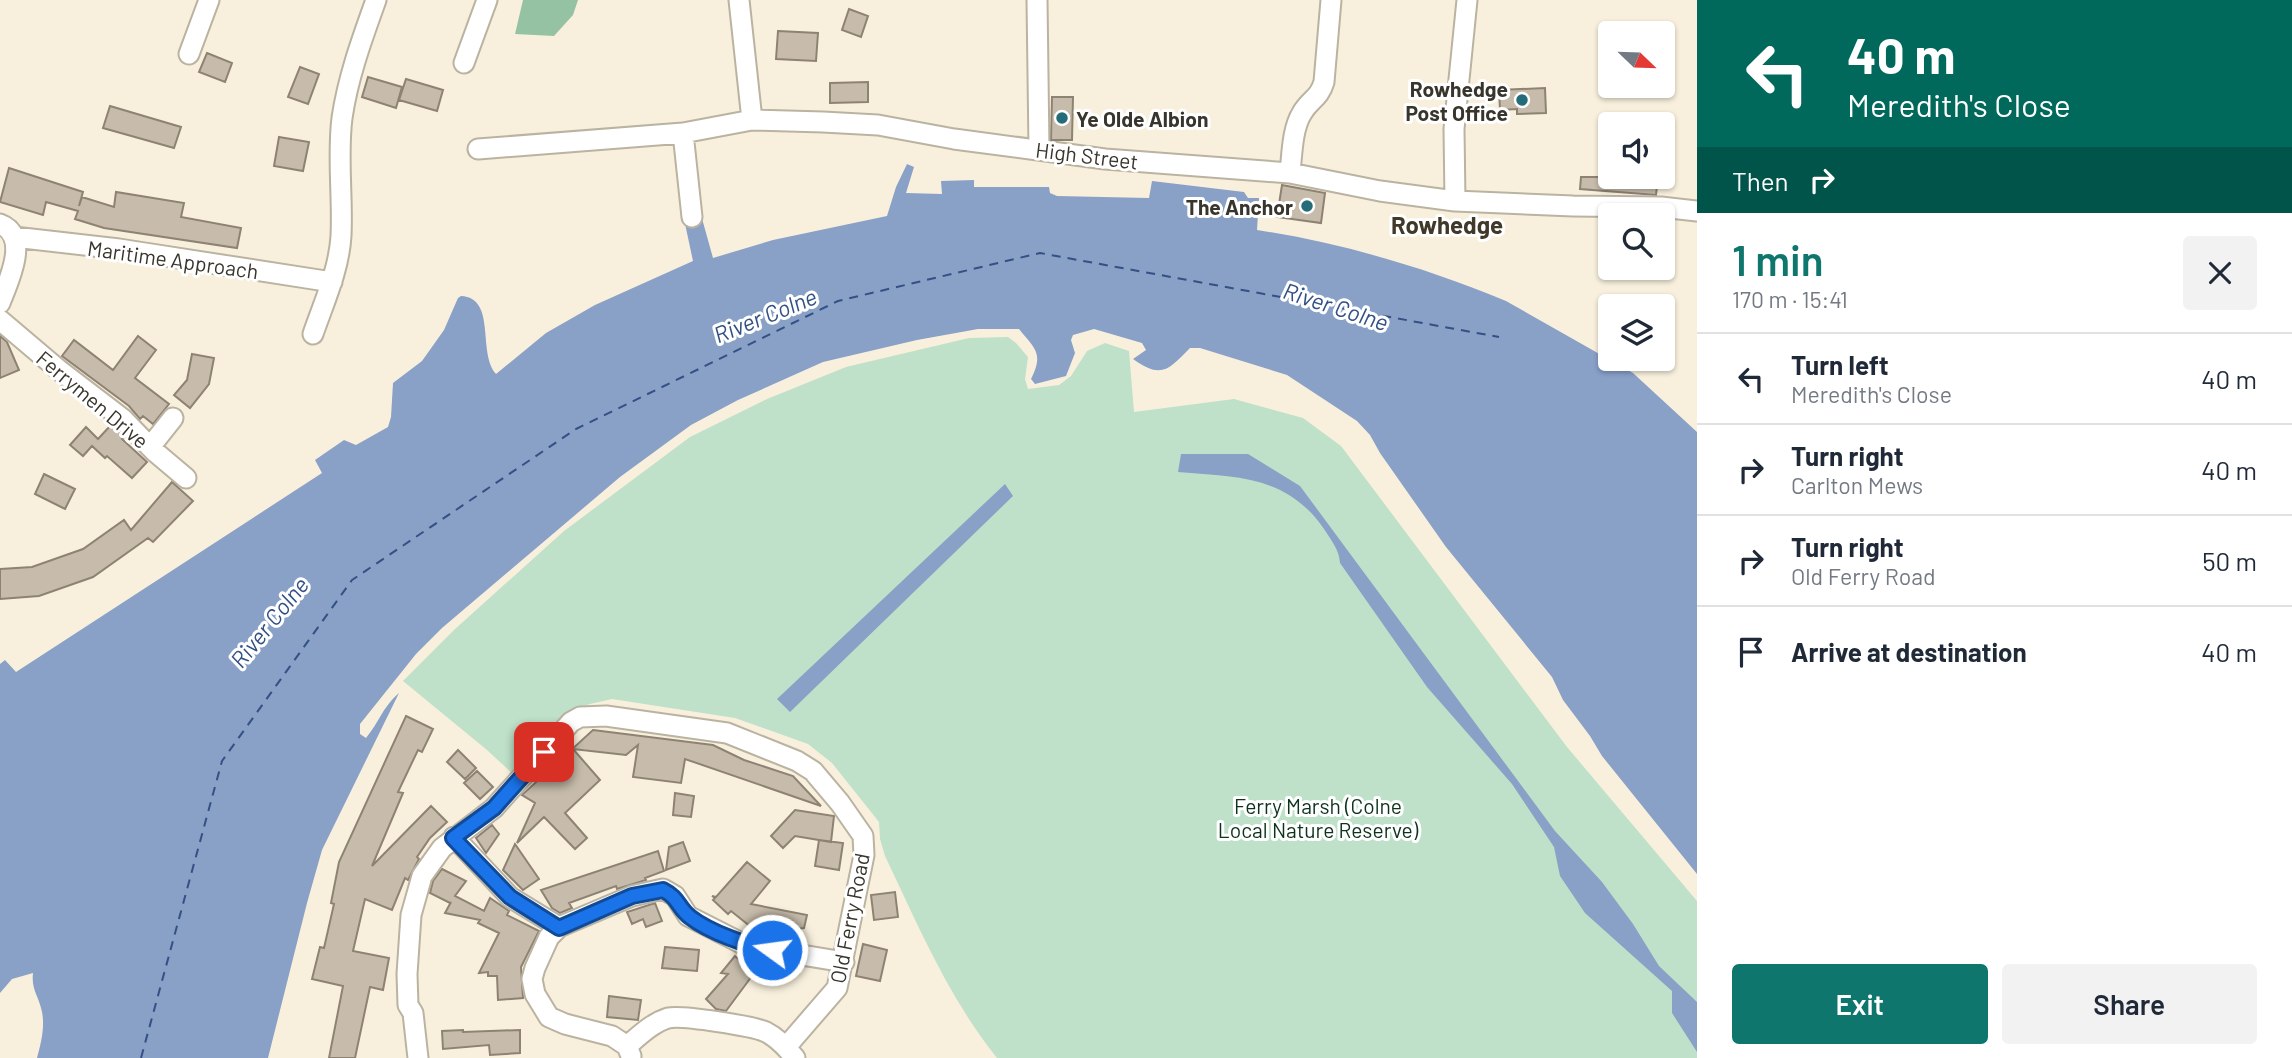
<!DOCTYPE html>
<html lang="en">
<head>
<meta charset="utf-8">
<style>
  body { margin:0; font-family:Barlow,sans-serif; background:#f2f2f3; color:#1f2937; height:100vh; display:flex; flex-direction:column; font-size:26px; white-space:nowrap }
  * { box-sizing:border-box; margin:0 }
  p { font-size:23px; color:#747a83 }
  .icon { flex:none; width:38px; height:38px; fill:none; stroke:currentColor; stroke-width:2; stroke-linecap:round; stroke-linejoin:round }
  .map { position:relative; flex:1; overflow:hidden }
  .side { display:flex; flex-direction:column; background:#fff; width:595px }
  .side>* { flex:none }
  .banner { background:#00695c; color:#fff; overflow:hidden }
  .needle { width:46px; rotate:113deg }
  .fabs { position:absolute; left:1598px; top:21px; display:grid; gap:14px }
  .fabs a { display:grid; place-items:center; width:77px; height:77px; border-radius:7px; background:#fff; box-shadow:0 2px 5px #0004; font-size:35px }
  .pin { position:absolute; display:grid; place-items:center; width:60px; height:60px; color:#fff; margin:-30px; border-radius:14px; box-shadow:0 4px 10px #0006 }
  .me { position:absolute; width:77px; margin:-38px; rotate:284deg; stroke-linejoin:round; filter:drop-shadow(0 0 5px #0008) }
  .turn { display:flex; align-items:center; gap:24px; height:147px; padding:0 35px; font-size:32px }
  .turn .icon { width:91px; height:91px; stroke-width:2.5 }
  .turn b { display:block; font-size:49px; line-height:60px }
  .then { display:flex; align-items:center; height:66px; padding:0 35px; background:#0003; gap:14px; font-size:26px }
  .round { display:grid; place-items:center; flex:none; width:74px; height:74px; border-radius:7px; background:#f2f2f3 }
  .headline { display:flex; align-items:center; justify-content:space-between; height:119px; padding:0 35px }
  h1 { font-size:42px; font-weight:600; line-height:52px; color:#0f766e }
  .action { display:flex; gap:14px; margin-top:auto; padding:14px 35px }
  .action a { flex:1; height:80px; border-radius:7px; background:#0f766e; color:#fff; font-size:28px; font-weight:600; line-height:80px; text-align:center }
  .action a+a { background:#f2f2f3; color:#1f2937 }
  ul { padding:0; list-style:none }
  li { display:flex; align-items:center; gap:21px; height:91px; padding:0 35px; border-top:2px solid #e0e1e3 }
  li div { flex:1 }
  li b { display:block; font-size:26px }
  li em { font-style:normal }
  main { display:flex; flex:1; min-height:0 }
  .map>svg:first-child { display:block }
  .green { fill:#bfe0c9 }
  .forest { fill:#95c2a3 }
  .water { fill:#89a0c7 }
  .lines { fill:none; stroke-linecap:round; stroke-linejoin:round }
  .ferry { stroke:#335185; stroke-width:2; stroke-dasharray:9 7; stroke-linecap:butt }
  .building { fill:#c7bcab; stroke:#8e8373; stroke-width:2 }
  .street-casing { stroke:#bbb3a1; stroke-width:23 }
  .street { stroke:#fff; stroke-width:19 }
  .route-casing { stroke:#114b97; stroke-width:18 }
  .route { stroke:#1a73e8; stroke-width:12 }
  .poi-dot { fill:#246d78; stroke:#fff; stroke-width:2.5 }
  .labels { text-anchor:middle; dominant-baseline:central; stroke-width:6; stroke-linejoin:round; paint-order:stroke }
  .poi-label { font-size:21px; font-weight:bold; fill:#38352d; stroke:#fff; text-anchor:end }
  .street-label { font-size:21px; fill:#38352d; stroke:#fff }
  .park-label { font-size:21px; fill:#0f321d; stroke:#fff }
  .water-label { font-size:23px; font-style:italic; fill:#335185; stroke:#fff }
  .quarter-label { font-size:24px; font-weight:bold; fill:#40392a; stroke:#fff }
</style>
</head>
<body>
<main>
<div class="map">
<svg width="1697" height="1058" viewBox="0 0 1697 1058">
  <rect width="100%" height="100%" fill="#f8f0dd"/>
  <path class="green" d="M1008,337L1016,343L1028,357L1025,379L1028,389L1059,385L1071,376L1087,351L1105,343L1129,351L1134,412L1234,399L1303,418L1341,446L1567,747L1697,901V1058H997C948,997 918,925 885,856L880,839L879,822L832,763L808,744L735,718L612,699L590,704L572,710L513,774L487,750L403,681L454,630L564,531L690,437L767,399L846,367L969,338Z"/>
  <path class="forest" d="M523,0H578L573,15L554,36L515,34Z"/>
  <path class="water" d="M907,164L914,167L906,193L942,194L941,181L974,180V187H1049L1050,193L1057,196L1149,198L1152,181L1244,192L1248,198H1259L1257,230C1342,243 1427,268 1506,301L1633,373L1697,432V874L1602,756L1590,736L1563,700L1552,677L1446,547L1380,453L1370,435L1357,421L1287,375L1200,348H1190C1169,369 1162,380 1133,359L1146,350L1142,343L1094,329L1073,335L1071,340L1075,353L1066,376L1035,384L1031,379C1044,353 1035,349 1019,329H978L917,340L823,362L738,400L691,425L620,477L442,628L416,654L360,724V734L366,738C380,721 382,708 399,693L322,850L307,903L268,1058H37C41,1043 45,1027 42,1012C39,996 31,990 33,973L12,979L0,993V664L5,660L16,672L322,473L315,460L344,440L356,445L388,427L391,417L393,383L422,361L444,330L458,298L461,296C497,298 477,352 496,374L546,333L595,305L693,261L684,219L701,215L713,258L773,240L887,216L896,187Z
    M1181,454H1248L1300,486L1555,831L1602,882L1633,924L1659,966L1697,1002V1052L1672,1013V991L1585,913L1560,876L1554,847L1512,784L1427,687L1340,563C1339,549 1331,540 1324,529C1287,475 1237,477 1178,472Z
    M1005,484L1013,496L790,712L777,699Z"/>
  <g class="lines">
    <path class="ferry" d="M141,1058L222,761L352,580L576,429L838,301L1040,253L1499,337"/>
  </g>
  <path class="building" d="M849,9L868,16L861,37L842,30Z
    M778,31L818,33L816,61L776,59Z
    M207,53L232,63L225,82L199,72Z
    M300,67L319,74L308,104L288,97Z
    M368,77L402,87L396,108L362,97Z
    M406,79L443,90L437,111L399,100Z
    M868,82V102L830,103V83Z
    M1545,88L1546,113L1517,114V109L1500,110L1499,90Z
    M1052,97H1073L1072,140H1051Z
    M110,106L181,127L174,148L103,128Z
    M279,137L309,142L303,171L274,166Z
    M9,168L83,192L79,206L82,197L114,207L116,192L184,203L181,217L241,228L237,248L104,228L75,219L78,211L46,202L43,215L0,202Z
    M1581,177H1658L1656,195L1580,189Z
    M1282,185L1325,193L1321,223L1277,217Z
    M0,336L7,342L19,370L0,378Z
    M138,336L156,350L135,378L169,404L153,424L143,416L140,419L129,406L62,356L74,340L113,370Z
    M192,354L214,358L209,384L190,408L174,395L187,380Z
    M111,425L124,437L122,439L147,462L132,478L107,456L105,458L92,446L83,456L70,445L86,427L98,439Z
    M44,474L75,489L65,509L35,494Z
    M172,482L193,501L153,542L148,538L93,577L39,596L0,599V569L32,567L83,549L124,520L131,530Z
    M406,716L433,729L422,752L418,750L398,792L403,793L372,866L431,806L447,822L430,838L417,857L419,859L408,880L405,878L392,910L365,899L353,951L389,958L383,990L370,987L355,1058H329L343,986L312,979L320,947L324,948L334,904L331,903L339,862Z
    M593,730L713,745L744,760L793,776L821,806L685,759L681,783L633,777L638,745L626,755L573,749L600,780L565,813L587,838L575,849L544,817L517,843L535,803L522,795Z
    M458,750L476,768L465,779L447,762Z
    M477,771L493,787L480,799L464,783Z
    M675,793L694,796L691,817L673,815Z
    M795,810L834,816L831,842L795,836L783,848L771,836Z
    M492,825L499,834L486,853L476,838Z
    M819,840L843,843L839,870L815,866Z
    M683,842L690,861L666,870L669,847Z
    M515,844L539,879L523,890L503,870Z
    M658,851L664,871L645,878L646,880L617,889L616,886L569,903L572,908L560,913L552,908L541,890Z
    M747,862L770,881L751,904L807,915L804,928L781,931L766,928L761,935L731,911L728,914L713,900L715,898L712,896L716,897Z
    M442,869L466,881L455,896L484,911L490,898L509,911L507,915L539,931L521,967L523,998L498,1000L497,976H488V972L479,973L499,933L478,923L480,920L445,913L451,902L450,903L430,893L433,881Z
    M895,892L898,917L874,920L871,895Z
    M655,903L662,921L646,927L643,919L632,924L627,912Z
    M863,944L887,950L880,981L856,976Z
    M665,947L699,950L697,971L662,968Z
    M735,956L760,977L752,976L726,1011L716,1009L706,999L728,974L721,973Z
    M609,996L641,1000L638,1020L607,1017Z
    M463,1030V1032L520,1030V1053L490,1055L489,1045L443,1049L442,1031Z"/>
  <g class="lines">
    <defs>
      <path id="street" d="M739,0L752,120
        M1037,0L1039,149
        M189,54L209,0
        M464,63L487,0
        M683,133L692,217
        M478,149L683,133L752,120L823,122L878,125L954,139L1105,159L1290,173L1380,191L1455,201L1573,206L1661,207L1697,211
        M1290,173C1292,155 1292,129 1302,113C1310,99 1319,99 1324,82L1331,0
        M1455,201L1454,129L1467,0
        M0,224C31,236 8,282 0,303
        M14,237L119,249L332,282
        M0,320L59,370L123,419L154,451L186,478
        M313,334C324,302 339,270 341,236C343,197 337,157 342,118C348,77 362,39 376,0
        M150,447L173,418
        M454,837L510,897L559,927
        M627,1046L612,1036L565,1024L549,1017L535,994L532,979L535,968L549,937L559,927L632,896L663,889L675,896L688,916L747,946L844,962
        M631,1056L627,1046C639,1036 652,1023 668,1018C682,1015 753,1026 766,1032C778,1038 787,1048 795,1058
        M418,1058L413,1013L408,1005L407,974L411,915L422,876L442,848L494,808L571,722L580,717L606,716L727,733L797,761L813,771L840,803L863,836L864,855L837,988L786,1047"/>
    </defs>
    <use href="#street" class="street-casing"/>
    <use href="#street" class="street"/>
  </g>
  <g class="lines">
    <defs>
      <path id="route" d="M544,752L494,808L453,838L510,897L559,928L632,896L663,890C679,898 678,908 690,917C709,932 748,946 772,950"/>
    </defs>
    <use href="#route" class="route-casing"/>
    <use href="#route" class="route"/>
  </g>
  <g class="poi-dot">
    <circle cx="1522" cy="100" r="7"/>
    <circle cx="1062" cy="118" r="7"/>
    <circle cx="1307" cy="206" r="7"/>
  </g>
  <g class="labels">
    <g class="poi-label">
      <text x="1508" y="88">Rowhedge<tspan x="1508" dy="24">Post Office</tspan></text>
      <text x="1076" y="118" text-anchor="start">Ye Olde Albion</text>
      <text x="1293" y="206">The Anchor</text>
    </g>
    <g class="street-label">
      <text transform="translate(1087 155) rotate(7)">High Street</text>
      <text transform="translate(173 259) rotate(8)">Maritime Approach</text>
      <text transform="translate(93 399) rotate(40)">Ferrymen Drive</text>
      <text transform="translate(849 918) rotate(-79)">Old Ferry Road</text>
    </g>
    <g class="park-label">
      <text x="1318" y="805">Ferry Marsh (Colne<tspan x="1318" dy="24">Local Nature Reserve)</tspan></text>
    </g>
    <g class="water-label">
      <text transform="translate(1336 306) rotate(18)">River Colne</text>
      <text transform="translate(765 315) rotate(-22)">River Colne</text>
      <text transform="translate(269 622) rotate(-51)">River Colne</text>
    </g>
    <g class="quarter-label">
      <text x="1447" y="224">Rowhedge</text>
    </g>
  </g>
</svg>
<div class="fabs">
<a><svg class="needle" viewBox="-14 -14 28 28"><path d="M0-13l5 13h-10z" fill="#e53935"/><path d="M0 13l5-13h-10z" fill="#747a83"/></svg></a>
<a><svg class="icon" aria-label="sound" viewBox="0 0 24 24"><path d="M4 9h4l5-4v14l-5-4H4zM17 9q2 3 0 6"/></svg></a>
<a><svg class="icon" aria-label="search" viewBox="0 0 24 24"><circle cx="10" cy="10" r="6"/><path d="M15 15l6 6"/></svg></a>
<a><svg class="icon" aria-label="layers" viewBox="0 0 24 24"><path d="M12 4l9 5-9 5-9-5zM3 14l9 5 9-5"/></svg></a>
</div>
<div class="pin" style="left:544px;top:752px;background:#d93025"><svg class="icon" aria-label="arrive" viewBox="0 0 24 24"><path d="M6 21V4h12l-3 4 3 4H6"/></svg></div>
<svg class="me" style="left:772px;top:950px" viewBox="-20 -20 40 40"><circle r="17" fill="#1a73e8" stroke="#fff" stroke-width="3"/><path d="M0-11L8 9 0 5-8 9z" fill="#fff"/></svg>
</div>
<section class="side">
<div class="banner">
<div class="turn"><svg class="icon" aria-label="left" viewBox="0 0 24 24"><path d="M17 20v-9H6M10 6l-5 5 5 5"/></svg><div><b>40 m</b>Meredith's Close</div></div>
<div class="then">Then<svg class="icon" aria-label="right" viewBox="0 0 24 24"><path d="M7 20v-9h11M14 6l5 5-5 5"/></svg></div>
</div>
<div class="headline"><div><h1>1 min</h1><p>170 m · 15:41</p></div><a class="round"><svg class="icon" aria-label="close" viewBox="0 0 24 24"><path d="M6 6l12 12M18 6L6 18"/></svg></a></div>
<ul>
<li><svg class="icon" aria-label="left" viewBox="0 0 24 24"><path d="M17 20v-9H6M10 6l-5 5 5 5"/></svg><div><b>Turn left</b><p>Meredith's Close</p></div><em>40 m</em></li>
<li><svg class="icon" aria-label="right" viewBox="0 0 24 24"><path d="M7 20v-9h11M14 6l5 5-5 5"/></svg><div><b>Turn right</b><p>Carlton Mews</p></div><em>40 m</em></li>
<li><svg class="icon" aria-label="right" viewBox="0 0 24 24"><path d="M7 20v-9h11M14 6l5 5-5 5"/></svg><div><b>Turn right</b><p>Old Ferry Road</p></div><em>50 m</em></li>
<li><svg class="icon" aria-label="arrive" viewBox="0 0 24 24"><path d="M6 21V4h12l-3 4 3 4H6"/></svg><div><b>Arrive at destination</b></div><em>40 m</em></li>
</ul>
<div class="action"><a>Exit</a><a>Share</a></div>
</section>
</main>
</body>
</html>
